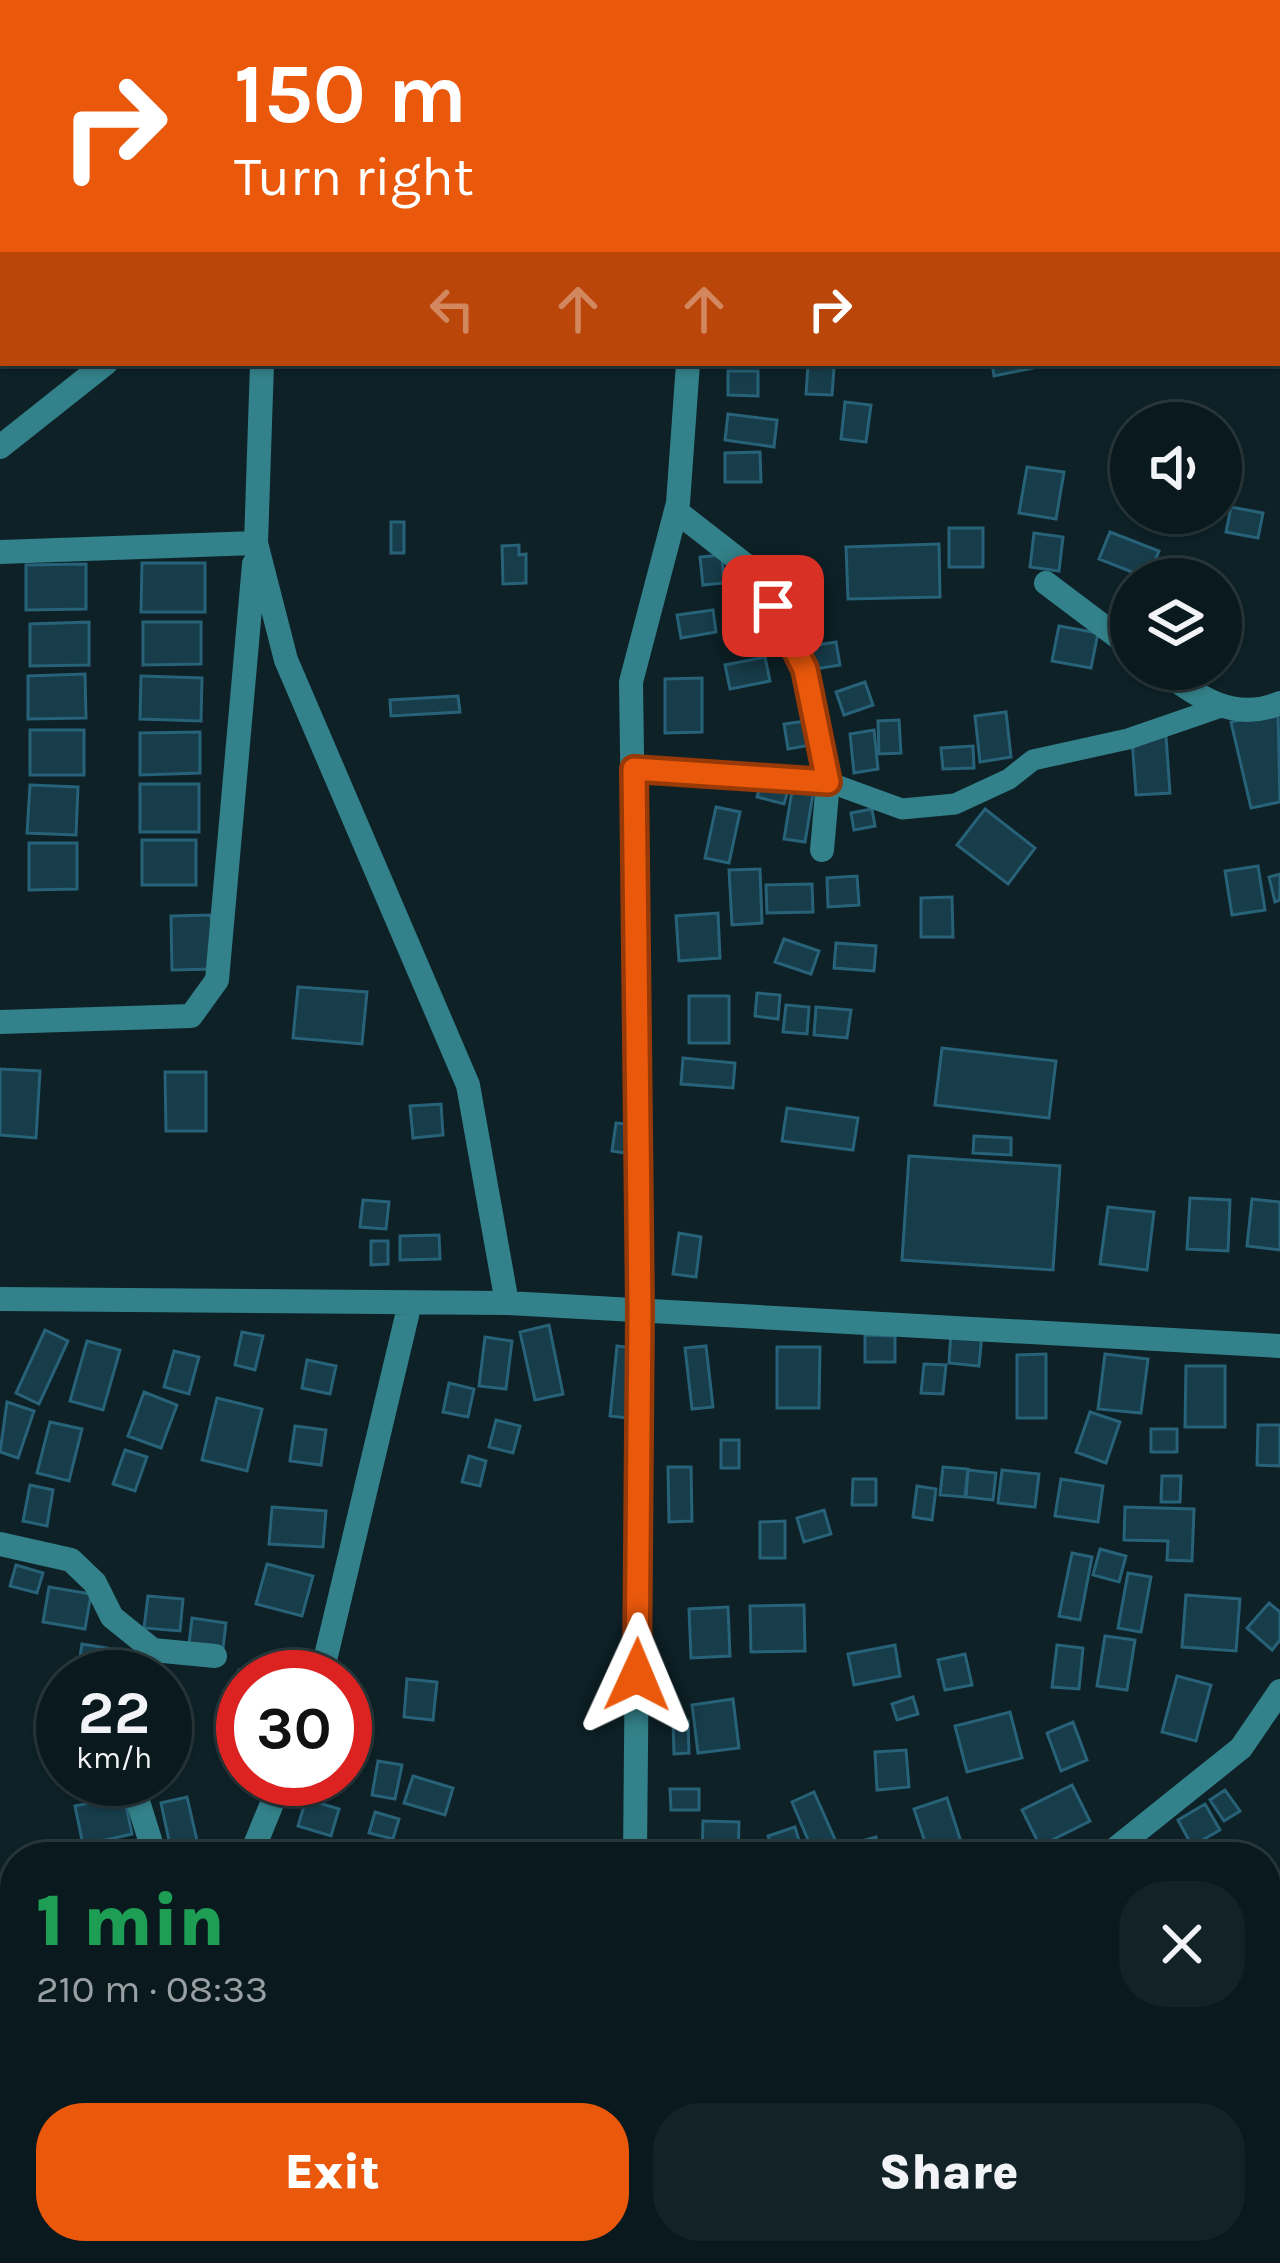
<!DOCTYPE html>
<html lang="en">
<head>
<meta charset="utf-8">
<style>
  body { margin:0; font-family:Karla,sans-serif; background:#132226; color:#f1f3f6; height:100vh; display:flex; flex-direction:column; font-size:45px; white-space:nowrap }
  * { box-sizing:border-box; margin:0 }
  p { font-size:39px; color:#99a0a4 }
  .icon { flex:none; width:66px; height:66px; fill:none; stroke:currentColor; stroke-width:2; stroke-linecap:round; stroke-linejoin:round }
  .map { position:relative; flex:1; overflow:hidden }
  .sheet { position:absolute; left:0px; top:1842px; width:1281px; height:423px; display:flex; flex-direction:column; background:#0a191d; border-radius:48px 48px 0 0; box-shadow:0 3px 9px #0004,0 0 0 3px #2a383b }
  .sheet>* { flex:none }
  .hud { position:absolute; left:0px; top:0px; width:1281px; height:366px; box-shadow:0 3px 9px #0004,0 0 0 3px #2a383b; background:#ea580c; color:#fff; overflow:hidden }
  .buttons { position:absolute; left:1110px; top:402px; display:grid; gap:24px }
  .buttons a { display:grid; place-items:center; width:132px; height:132px; border-radius:50%; background:#0a191d; box-shadow:0 3px 9px #0004,0 0 0 3px #2a383b; font-size:60px }
  .speed { position:absolute; left:36px; top:1650px; display:flex; gap:24px; font-size:60px; font-weight:700; text-align:center }
  .speed>* { display:grid; place-content:center; width:156px; height:156px; border-radius:50%; background:#0a191d; box-shadow:0 3px 9px #0004,0 0 0 3px #2a383b; line-height:1 }
  .speed small { font-size:30px; font-weight:400 }
  .speed .limit { border:18px solid #d22; background:#fff; color:#111 }
  .pin { position:absolute; display:grid; place-items:center; width:102px; height:102px; color:#fff; margin:-51px; border-radius:24px; box-shadow:0 6px 18px #0006 }
  .me { position:absolute; width:132px; margin:-66px; rotate:1deg; stroke-linejoin:round; filter:drop-shadow(0 0 9px #0008) }
  .turn { display:flex; align-items:center; gap:42px; height:252px; padding:0 36px; font-size:54px }
  .turn .icon { width:156px; height:156px; stroke-width:2.5 }
  .turn b { display:block; font-size:84px; line-height:102px }
  .lanes { display:flex; align-items:center; height:114px; padding:0 36px; background:#0003; justify-content:center; gap:60px; direction:ltr }
  .lanes .off { opacity:.35 }
  .round { display:grid; place-items:center; flex:none; width:126px; height:126px; border-radius:48px; background:#132226 }
  .headline { display:flex; align-items:center; justify-content:space-between; height:204px; padding:0 36px }
  h1 { font-size:72px; font-weight:800; line-height:90px; color:#1e9e55 }
  .action { display:flex; gap:24px; margin-top:auto; padding:24px 36px }
  .action a { flex:1; height:138px; border-radius:48px; background:#ea580c; color:#fff; font-size:48px; font-weight:800; line-height:138px; text-align:center }
  .action a+a { background:#132226; color:#f1f3f6 }
  .map>svg:first-child { display:block }
  .building { fill:#173c4a; stroke:#276278; stroke-width:3 }
  .lines { fill:none; stroke-linecap:round; stroke-linejoin:round }
  .service { stroke:#33818a; stroke-width:21 }
  .minor { stroke:#33818a; stroke-width:24 }
  .route-casing { stroke:#983908; stroke-width:30 }
  .route { stroke:#ea580c; stroke-width:21 }
</style>
</head>
<body>
<div class="map">
<svg width="1280" height="2263" viewBox="0 0 1280 2263">
  <rect width="100%" height="100%" fill="#0d2127"/>
  <path class="building" d="M156,0H217V3H156Z
    M992,363H1033V368L994,376Z
    M808,366L834,368L832,395L806,394Z
    M728,371H758V396L728,395Z
    M845,402L871,405L866,442L841,439Z
    M728,414L777,420L774,447L725,440Z
    M760,452L761,482H725V453Z
    M1027,467L1064,472L1056,519L1019,513Z
    M1231,507L1263,513L1258,538L1226,532Z
    M1165,513H1208L1205,523Z
    M391,522H404V553H391Z
    M949,528H983V567H949Z
    M1110,532L1159,551L1147,578L1099,559Z
    M1034,533L1063,537L1059,571L1030,567Z
    M939,544L940,597L848,599L846,547Z
    M519,545V555L526,554V583L503,584L502,546Z
    M722,555L724,583L703,585L700,557Z
    M142,563H205V612H141Z
    M86,564V609L26,610V565Z
    M713,610L716,632L681,638L677,615Z
    M89,622V665L30,666V624Z
    M143,622H201V664L143,665Z
    M1059,626L1098,633L1091,668L1052,661Z
    M836,642L840,665L815,669L811,646Z
    M765,657L770,681L730,689L725,665Z
    M85,674L86,718L28,719V676Z
    M141,676L202,678L201,721L140,719Z
    M702,678V732L665,733V679Z
    M865,682L873,705L844,715L836,692Z
    M458,696L460,712L391,716L390,700Z
    M1278,711L1280,802L1251,808L1231,722Z
    M1006,712L1011,757L980,762L975,716Z
    M899,720L901,753L879,754L878,721Z
    M806,721L810,745L788,749L784,724Z
    M30,730H84V775H30Z
    M874,730L878,769L854,773L850,734Z
    M200,732V773L140,775V733Z
    M1166,736L1170,793L1136,795L1132,739Z
    M973,746L974,768L943,769L941,748Z
    M762,780L789,787L784,804L757,797Z
    M140,784H199V832H140Z
    M30,785L78,787L76,835L27,833Z
    M793,785L814,788L805,842L784,839Z
    M716,807L740,812L729,863L705,858Z
    M872,809L875,826L854,830L851,813Z
    M985,809L1035,848L1008,884L957,845Z
    M142,840H196V885H142Z
    M29,843H77V889L29,890Z
    M1258,866L1265,910L1232,915L1225,871Z
    M760,869L762,923L732,925L729,870Z
    M1280,874V900L1275,902L1269,877Z
    M857,876L859,905L828,907L827,878Z
    M812,884L813,912L767,913L766,885Z
    M952,897L953,937H921V898Z
    M718,913L720,958L679,961L676,916Z
    M211,915L213,969L172,970L171,916Z
    M784,939L819,951L811,974L775,962Z
    M836,943L876,946L874,971L834,968Z
    M298,987L367,992L362,1044L293,1038Z
    M757,993L780,995L778,1019L755,1016Z
    M689,996H729V1043H689Z
    M786,1005L809,1007L807,1034L783,1032Z
    M816,1007L851,1010L847,1038L814,1035Z
    M942,1048L1056,1061L1049,1118L935,1105Z
    M683,1058L735,1063L733,1088L681,1084Z
    M0,1069L40,1071L36,1138L0,1135Z
    M165,1072H206V1131H166Z
    M441,1104L443,1135L413,1138L410,1106Z
    M787,1108L858,1118L853,1150L782,1141Z
    M616,1123L635,1125L631,1154L612,1151Z
    M974,1136L1011,1138V1155L973,1153Z
    M909,1156L1060,1166L1053,1270L902,1260Z
    M1190,1198L1230,1200L1228,1251L1187,1249Z
    M1252,1199L1280,1202V1250L1247,1246Z
    M363,1200L389,1202L386,1229L360,1227Z
    M1108,1207L1154,1212L1147,1270L1100,1264Z
    M679,1233L701,1237L696,1277L673,1274Z
    M439,1235L440,1259L400,1260V1236Z
    M371,1241H388V1264L371,1265Z
    M549,1325L563,1394L535,1400L520,1332Z
    M45,1330L68,1341L39,1404L16,1393Z
    M242,1332L263,1336L255,1370L235,1365Z
    M951,1332L982,1334L979,1366L949,1363Z
    M865,1335L895,1336V1362H865Z
    M485,1337L512,1341L506,1389L479,1386Z
    M87,1341L120,1350L103,1410L70,1401Z
    M617,1346L635,1348L628,1418L610,1416Z
    M706,1346L713,1407L692,1409L685,1348Z
    M777,1347H820L819,1408H777Z
    M174,1351L199,1357L189,1394L164,1387Z
    M1046,1354V1418H1017V1355Z
    M1105,1354L1148,1359L1141,1413L1098,1409Z
    M307,1360L336,1366L330,1394L302,1388Z
    M924,1364L946,1365L943,1394L921,1393Z
    M1186,1366H1225V1427H1185Z
    M449,1383L474,1389L468,1417L443,1412Z
    M144,1392L177,1405L161,1448L128,1436Z
    M217,1398L262,1409L247,1471L202,1460Z
    M7,1402L34,1411L18,1458L0,1452Z
    M1090,1412L1120,1422L1106,1463L1076,1452Z
    M496,1420L520,1426L513,1453L489,1447Z
    M50,1422L82,1429L69,1481L37,1473Z
    M1258,1425H1280V1466L1257,1465Z
    M295,1426L326,1430L321,1465L290,1461Z
    M1151,1429H1177V1452H1151Z
    M721,1440H739V1468H721Z
    M125,1450L147,1457L135,1491L113,1484Z
    M469,1456L486,1461L480,1486L462,1482Z
    M668,1467H691L692,1521L669,1522Z
    M943,1467L968,1469L965,1497L940,1495Z
    M968,1470L996,1473L993,1500L966,1497Z
    M1002,1470L1039,1474L1035,1507L998,1503Z
    M1162,1476H1181L1180,1502H1161Z
    M853,1479H876V1505H852Z
    M1061,1479L1103,1486L1098,1522L1055,1516Z
    M30,1485L53,1490L47,1526L23,1521Z
    M917,1486L936,1489L932,1520L913,1517Z
    M272,1507L326,1511L323,1547L269,1544Z
    M1125,1507L1194,1509L1192,1561L1167,1560L1168,1541L1124,1540Z
    M824,1510L831,1534L804,1542L797,1518Z
    M785,1521V1558H760V1522Z
    M1100,1549L1126,1556L1119,1582L1093,1575Z
    M1072,1553L1092,1557L1080,1620L1059,1616Z
    M267,1564L313,1576L302,1616L256,1604Z
    M16,1565L43,1573L37,1593L10,1586Z
    M1128,1573L1151,1577L1141,1632L1118,1628Z
    M49,1587L91,1594L85,1629L43,1622Z
    M1186,1595L1240,1599L1236,1651L1182,1647Z
    M148,1596L183,1599L180,1631L144,1628Z
    M1269,1603L1280,1612V1640L1272,1650L1247,1628Z
    M804,1605L805,1651L751,1652L750,1606Z
    M728,1607L730,1656L691,1658L689,1609Z
    M192,1618L226,1623L223,1648L189,1644Z
    M1105,1636L1135,1640L1127,1690L1097,1686Z
    M82,1644L119,1650L115,1676L78,1670Z
    M895,1645L900,1676L854,1685L848,1654Z
    M1057,1645L1083,1648L1079,1689L1052,1687Z
    M965,1654L972,1685L945,1690L938,1660Z
    M239,1670H292V1677H243V1695H238Z
    M1177,1676L1211,1685L1196,1741L1162,1732Z
    M407,1679L437,1682L433,1720L404,1717Z
    M913,1697L918,1714L897,1720L892,1704Z
    M733,1699L739,1748L698,1753L692,1705Z
    M1010,1712L1022,1758L967,1772L955,1726Z
    M673,1721H688L689,1753L674,1754Z
    M1073,1722L1087,1760L1061,1771L1047,1733Z
    M906,1750L909,1787L877,1790L875,1752Z
    M378,1761L402,1765L395,1799L372,1795Z
    M413,1776L453,1788L445,1815L404,1803Z
    M1072,1785L1090,1821L1040,1846L1022,1810Z
    M670,1789H699V1810H671Z
    M1225,1790L1240,1811L1224,1821L1210,1800Z
    M814,1792L837,1844L814,1854L792,1802Z
    M124,1796L132,1834L83,1845L75,1806Z
    M187,1797L199,1849L172,1855L161,1803Z
    M947,1798L964,1851L930,1857L914,1809Z
    M306,1799L339,1809L331,1836L298,1826Z
    M1205,1804L1220,1830L1192,1846L1178,1820Z
    M375,1812L399,1819L393,1839L369,1833Z
    M703,1821L739,1822L738,1857H702Z
    M795,1827L804,1857H775L768,1836Z
    M876,1837L881,1857H849L846,1845Z
    M1146,1840L1160,1857H1127Z
    M110,2250H133L130,2263H107Z
    M202,2250H250L246,2263Z
    M76,2251L92,2256L90,2263H72Z"/>
  <g class="lines">
    <path class="service" d="M1278,230L1280,229
      M828,782L902,809L955,804L1009,779L1033,760L1128,739L1218,708"/>
    <path class="minor" d="M249,0V3
      M454,0L459,3
      M521,0V3
      M670,0L671,3
      M719,3L722,0
      M0,447L106,363
      M676,511L757,574L804,669L828,782L822,850
      M256,543L286,660L468,1085L507,1303
      M0,552L256,543L262,363
      M1046,583L1131,647
      M1161,669C1196,696 1234,723 1280,703
      M634,769L828,782
      M0,1022L191,1016L217,980L254,564
      M0,1299L507,1303L1280,1346
      M0,1544L71,1560L95,1583L112,1617L153,1650L215,1656
      M142,1677L153,1650
      M321,1677L410,1303
      M131,1779L151,1843
      M250,1857L282,1779
      M635,1857L640,1310L631,682L678,503L688,363
      M1105,1857L1241,1748L1280,1691
      M1266,2184L1280,2178
      M928,2259L1128,2250
      M134,2263L136,2250
      M632,2263V2250"/>
  </g>
  <g class="lines">
    <defs>
      <path id="route" d="M637,1675L640,1310L634,769L828,782L805,669L773,606"/>
    </defs>
    <use href="#route" class="route-casing"/>
    <use href="#route" class="route"/>
  </g>
</svg>
<div class="buttons">
<a><svg class="icon" aria-label="sound" viewBox="0 0 24 24"><path d="M4 9h4l5-4v14l-5-4H4zM17 9q2 3 0 6"/></svg></a>
<a><svg class="icon" aria-label="layers" viewBox="0 0 24 24"><path d="M12 4l9 5-9 5-9-5zM3 14l9 5 9-5"/></svg></a>
</div>
<div class="speed"><div>22<small>km/h</small></div><div class="limit">30</div></div>
<div class="pin" style="left:773px;top:606px;background:#d93025"><svg class="icon" aria-label="arrive" viewBox="0 0 24 24"><path d="M6 21V4h12l-3 4 3 4H6"/></svg></div>
<svg class="me" style="left:637px;top:1675px" viewBox="-20 -20 40 40"><path d="M0-17L14 15 0 8-14 15z" fill="#ea580c" stroke="#fff" stroke-width="4"/></svg>
<div class="hud">
<div class="turn"><svg class="icon" aria-label="right" viewBox="0 0 24 24"><path d="M7 20v-9h11M14 6l5 5-5 5"/></svg><div><b>150 m</b>Turn right</div></div>
<div class="lanes"><svg class="icon off" aria-label="left" viewBox="0 0 24 24"><path d="M17 20v-9H6M10 6l-5 5 5 5"/></svg><svg class="icon off" aria-label="ahead" viewBox="0 0 24 24"><path d="M12 20V5M6 11l6-6 6 6"/></svg><svg class="icon off" aria-label="ahead" viewBox="0 0 24 24"><path d="M12 20V5M6 11l6-6 6 6"/></svg><svg class="icon" aria-label="right" viewBox="0 0 24 24"><path d="M7 20v-9h11M14 6l5 5-5 5"/></svg></div>
</div>
<section class="sheet">
<div class="headline"><div><h1>1 min</h1><p>210 m · 08:33</p></div><a class="round"><svg class="icon" aria-label="close" viewBox="0 0 24 24"><path d="M6 6l12 12M18 6L6 18"/></svg></a></div>
<div class="action"><a>Exit</a><a>Share</a></div>
</section>
</div>
</body>
</html>
